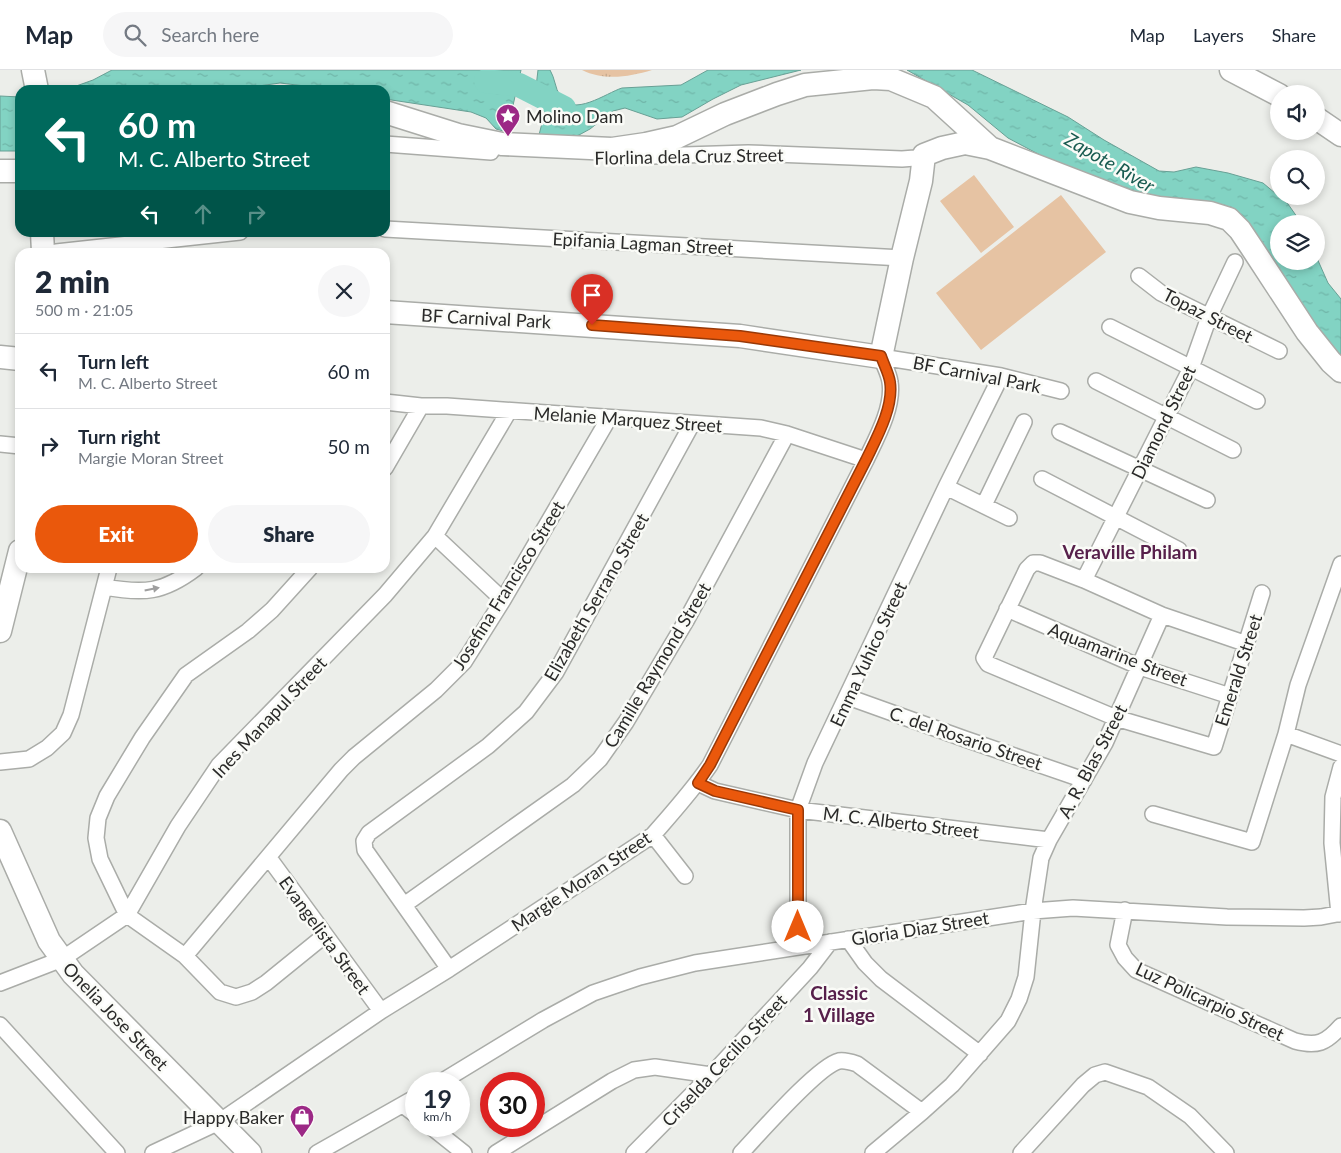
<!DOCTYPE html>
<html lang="en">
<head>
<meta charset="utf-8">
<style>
  body { margin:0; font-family:Lato,sans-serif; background:#f6f6f7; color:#1f2937; height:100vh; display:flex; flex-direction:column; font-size:19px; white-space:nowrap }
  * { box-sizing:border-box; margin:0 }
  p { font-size:16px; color:#747a83 }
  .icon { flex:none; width:28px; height:28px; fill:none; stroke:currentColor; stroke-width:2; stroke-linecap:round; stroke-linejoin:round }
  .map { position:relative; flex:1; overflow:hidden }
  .panel { position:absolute; left:15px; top:178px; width:375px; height:325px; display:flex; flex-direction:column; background:#fff; border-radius:15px; box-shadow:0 2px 8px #0003 }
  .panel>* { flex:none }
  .guide { position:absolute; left:15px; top:15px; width:375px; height:152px; border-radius:15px; box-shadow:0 2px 8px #0003; background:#00695c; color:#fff; overflow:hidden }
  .controls { position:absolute; left:1270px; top:15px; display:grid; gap:10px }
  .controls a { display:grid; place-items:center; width:55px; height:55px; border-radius:50%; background:#fff; box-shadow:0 2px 8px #0003; font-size:25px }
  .speed { position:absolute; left:405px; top:1002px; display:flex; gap:10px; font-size:25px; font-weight:700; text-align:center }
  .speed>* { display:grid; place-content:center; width:65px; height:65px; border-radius:50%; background:#fff; box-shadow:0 2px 8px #0003; line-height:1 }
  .speed small { font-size:12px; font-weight:400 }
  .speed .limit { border:8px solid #d22; background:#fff; color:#111 }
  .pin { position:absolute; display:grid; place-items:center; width:42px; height:42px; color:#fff; margin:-51px -21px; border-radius:50% 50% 50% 0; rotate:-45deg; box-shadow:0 0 5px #0007 }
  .pin .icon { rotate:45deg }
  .me { position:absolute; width:55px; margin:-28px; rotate:0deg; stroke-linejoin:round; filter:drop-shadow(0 0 4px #0008) }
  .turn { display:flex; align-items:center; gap:18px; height:105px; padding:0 20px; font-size:22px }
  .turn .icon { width:65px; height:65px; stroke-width:2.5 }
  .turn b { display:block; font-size:35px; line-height:42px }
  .lanes { display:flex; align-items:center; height:48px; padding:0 20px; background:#0003; justify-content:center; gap:25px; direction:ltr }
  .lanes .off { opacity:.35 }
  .round { display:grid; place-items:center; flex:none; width:52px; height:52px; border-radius:26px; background:#f6f6f7 }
  .headline { display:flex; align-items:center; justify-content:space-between; height:85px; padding:0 20px }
  h1 { font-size:30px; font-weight:800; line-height:38px }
  .action { display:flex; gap:10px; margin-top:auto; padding:10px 20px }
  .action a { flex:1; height:58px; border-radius:30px; background:#ea580c; color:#fff; font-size:20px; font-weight:800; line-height:58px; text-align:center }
  .action a+a { background:#f6f6f7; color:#1f2937 }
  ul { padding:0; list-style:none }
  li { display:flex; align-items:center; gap:15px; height:75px; padding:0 20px; border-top:1px solid #e0e1e3 }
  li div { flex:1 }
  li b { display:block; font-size:19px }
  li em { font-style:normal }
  header { display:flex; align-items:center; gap:30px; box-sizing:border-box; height:70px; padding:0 25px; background:#fff; border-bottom:1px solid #e0e1e3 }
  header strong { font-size:24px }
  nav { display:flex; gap:28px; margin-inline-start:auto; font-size:18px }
  .search { width:350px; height:45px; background:#f6f6f7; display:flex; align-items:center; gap:12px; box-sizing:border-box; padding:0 18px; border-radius:28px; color:#747a83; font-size:19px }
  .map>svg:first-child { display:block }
  .grass { fill:url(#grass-tufts) }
  .pitch { fill:#e6c3a3 }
  .water { fill:url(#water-ripples); stroke:#68a095 }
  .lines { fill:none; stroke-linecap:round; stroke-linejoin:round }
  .river { stroke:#82d3c3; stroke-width:24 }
  .street-casing { stroke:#aaaca8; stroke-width:18 }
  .secondary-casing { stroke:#aaaca8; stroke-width:25 }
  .street { stroke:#fff; stroke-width:15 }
  .secondary { stroke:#fff; stroke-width:22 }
  .oneway { fill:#9f9f9f }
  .route-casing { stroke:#983908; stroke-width:12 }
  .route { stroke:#ea580c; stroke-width:9 }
  .labels { text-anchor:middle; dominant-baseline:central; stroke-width:5; stroke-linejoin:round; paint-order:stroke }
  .poi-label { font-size:18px; fill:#2a2a29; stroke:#fafbf7; text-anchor:start }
  .street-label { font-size:18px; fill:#2a2a29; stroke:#fafbf7 }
  .water-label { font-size:19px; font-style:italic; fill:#185b50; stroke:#fafbf7 }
  .neighbourhood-label { font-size:19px; font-weight:bold; fill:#57204b; stroke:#fafbf7 }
</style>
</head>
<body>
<header>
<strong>Map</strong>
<div class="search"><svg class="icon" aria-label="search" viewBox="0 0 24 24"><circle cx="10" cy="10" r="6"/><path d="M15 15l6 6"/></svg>Search here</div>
<nav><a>Map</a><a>Layers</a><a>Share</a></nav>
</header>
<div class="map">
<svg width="1341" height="1083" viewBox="0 0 1341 1083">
  <defs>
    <pattern id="grass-tufts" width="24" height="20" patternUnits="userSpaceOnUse" patternTransform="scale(1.25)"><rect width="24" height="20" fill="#e6c3a3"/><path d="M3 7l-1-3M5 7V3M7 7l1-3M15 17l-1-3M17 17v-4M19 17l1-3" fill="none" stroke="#c5a88c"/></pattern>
    <pattern id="water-ripples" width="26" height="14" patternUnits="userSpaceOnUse" patternTransform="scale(1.25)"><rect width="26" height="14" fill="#82d3c3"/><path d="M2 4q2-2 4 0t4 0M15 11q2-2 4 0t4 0" fill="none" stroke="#70b5a8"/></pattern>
  </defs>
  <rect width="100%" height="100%" fill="#eceeea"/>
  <path class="grass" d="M582,0H652C629,7 604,11 582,0Z"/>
  <path class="pitch" d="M974,105L1014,157L981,183L940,131Z
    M1061,125L1106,182L981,280L936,223Z"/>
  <path class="water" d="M112,0H521L507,62L496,59L486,48L471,42L385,29V20H338L280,13L230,20H65L93,10Z
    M538,0H550C555,8 555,18 560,26C573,48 606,23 622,18L681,15L708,0H801L741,15L713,29L682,47L657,49L625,38L613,41L590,59L579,65L572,67L539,65L546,37L534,34Z
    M907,0H972L1068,47L1104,70L1159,101L1174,102L1196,97L1228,103L1263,113L1288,134L1302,154H1279V191H1316V186L1328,213L1341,229V288L1316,258L1245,152L1152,129L1057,94L1008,68L968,35Z
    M0,26L20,27V81H0Z"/>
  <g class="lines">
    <path class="river" d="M486,11L519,15L564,38"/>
    <defs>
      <path id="street" d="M385,74L491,82
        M621,87L748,83L902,89L915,88L924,85
        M385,159L902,188
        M56,182L240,162
        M1139,206L1161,223L1279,281
        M1110,257L1257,331
        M1096,311L1233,380
        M385,332L421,336H447L761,358L787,364L866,390
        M1060,362L1207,430
        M0,374L20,376
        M385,398L421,336
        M1042,409L1179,480
        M946,417L1009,448
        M984,435L1024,352
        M435,466L503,530
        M310,498L272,540L248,561L186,605L142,668L107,726L98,748L96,768L100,789L127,845L185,886L220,922L236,927L252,922L266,913L324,866
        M1084,510L1191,298L1209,247L1235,192
        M104,517C144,524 163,523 196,498
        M1007,539L1140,597L1230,626
        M1247,574L1162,545L1084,510L1040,493H1033L1027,499L984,588L988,594L1116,648L1214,677L1262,523
        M848,627L965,669L1084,710
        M1286,664L1341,684
        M0,692L29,689L47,678L63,663L71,645L109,498
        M698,713L715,721L798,740L1049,770
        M1153,744L1252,772L1286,664L1298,615L1341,494
        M653,765L685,806
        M269,788L381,941
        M404,835L573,715L600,689L626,652L686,551L787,364
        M1125,840L1118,875L1125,888L1136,900L1295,971C1317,977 1326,973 1341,956
        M1339,844L1332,773L1333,727L1341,697
        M848,869L865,893L881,909L980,984
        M798,876V740L815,693L946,417L1001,306
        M185,886L341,700L354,687L436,620L464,592L503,530L609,348
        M449,899L365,780L364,771L369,763L488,676L526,642L556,602L692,354
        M0,913L62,889L127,845L178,756L219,695L385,525L435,466L509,341
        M0,955L117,1083
        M438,1014L543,950L593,923L640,907L695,893L1033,841L1073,838L1227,847L1304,848L1321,847L1341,843
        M403,1035L416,1045
        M430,1056L464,1083
        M153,1083L219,1052L381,941L449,899L653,765C673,742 693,720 710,695L866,390C876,369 894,337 890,312C889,304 884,295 881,287L1001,306L1061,321
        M317,1083L416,1027
        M496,1083L612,1011L634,1000L655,997L711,1005
        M634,1083L711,1005L810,898L830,872
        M741,1083C759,1064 818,996 839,991C845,990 851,992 857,994L922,1042
        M873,1083L922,1042L952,1015L1008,951L1019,929L1026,907L1033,841L1041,788L1049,770L1105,673L1162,545
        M1021,1083L1083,1015L1095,1005L1105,1002L1148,1017L1190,1046L1226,1083"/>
      <path id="secondary" d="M33,0L37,20
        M1231,0L1279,25
        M385,42L458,65L502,74L612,79L646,74L677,67L725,44L777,24L805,15L873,8L891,9L934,27L990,78L1130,132L1159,138L1210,143L1229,149L1240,160L1252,178L1307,262L1331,292L1341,301
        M1316,48L1341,65
        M0,101H20
        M42,162L43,182
        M385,242L740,266L881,287L902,188L921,111L924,85L942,78L965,73L990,78
        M0,287L20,289
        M0,561L20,481
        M0,761L49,871L73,904L250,1083"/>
    </defs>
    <use href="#street" class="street-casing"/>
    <use href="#secondary" class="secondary-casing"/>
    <use href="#street" class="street"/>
    <use href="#secondary" class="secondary"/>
  </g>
  <defs><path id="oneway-solid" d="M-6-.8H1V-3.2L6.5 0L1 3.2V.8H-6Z" transform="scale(1.25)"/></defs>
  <use class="oneway" href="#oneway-solid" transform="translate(152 519) rotate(-11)"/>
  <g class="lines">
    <defs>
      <path id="route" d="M592,255L740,266L881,286C884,295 889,304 890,312C894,337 876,369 866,390L710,695L698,713L715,721L798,740V857"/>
    </defs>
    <use href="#route" class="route-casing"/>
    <use href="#route" class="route"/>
  </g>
  <defs>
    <symbol id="sight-pin" viewBox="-11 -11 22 30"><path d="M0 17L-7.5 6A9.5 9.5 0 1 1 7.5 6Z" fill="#9c2986" stroke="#fafbf7"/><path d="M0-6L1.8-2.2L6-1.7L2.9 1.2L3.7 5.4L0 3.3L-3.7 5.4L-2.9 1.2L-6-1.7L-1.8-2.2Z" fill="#fff"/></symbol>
    <symbol id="shop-pin" viewBox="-11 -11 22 30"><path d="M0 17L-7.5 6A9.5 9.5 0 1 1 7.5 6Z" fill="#9c2986" stroke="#fafbf7"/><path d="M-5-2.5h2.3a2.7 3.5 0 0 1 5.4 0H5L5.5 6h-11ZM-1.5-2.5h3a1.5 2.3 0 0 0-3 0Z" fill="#fff"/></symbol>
  </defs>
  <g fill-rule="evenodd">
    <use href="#sight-pin" x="494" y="32" width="28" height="38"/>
    <use href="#shop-pin" x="288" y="1033" width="28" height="38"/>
  </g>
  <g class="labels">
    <g class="poi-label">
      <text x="526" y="46">Molino Dam</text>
      <text x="284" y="1047" text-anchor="end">Happy Baker</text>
    </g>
    <g class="street-label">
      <text transform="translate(689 86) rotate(-1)">Florlina dela Cruz Street</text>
      <text transform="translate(643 173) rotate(3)">Epifania Lagman Street</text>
      <text transform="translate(1208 245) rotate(27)">Topaz Street</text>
      <text transform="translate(486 248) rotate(3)">BF Carnival Park</text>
      <text transform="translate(977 304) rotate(11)">BF Carnival Park</text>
      <text transform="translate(628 349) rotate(4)">Melanie Marquez Street</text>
      <text transform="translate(1163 352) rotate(-64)">Diamond Street</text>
      <text transform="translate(508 515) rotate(-58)">Josefina Francisco Street</text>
      <text transform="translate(596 527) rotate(-60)">Elizabeth Serrano Street</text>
      <text transform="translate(868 584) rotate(-65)">Emma Yuhico Street</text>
      <text transform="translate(1118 584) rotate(21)">Aquamarine Street</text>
      <text transform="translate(657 595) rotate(-59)">Camille Raymond Street</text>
      <text transform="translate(1238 600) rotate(-72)">Emerald Street</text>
      <text transform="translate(269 647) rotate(-47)">Ines Manapul Street</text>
      <text transform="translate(966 668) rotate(19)">C. del Rosario Street</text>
      <text transform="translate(1092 691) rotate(-62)">A. R. Blas Street</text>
      <text transform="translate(901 752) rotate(7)">M. C. Alberto Street</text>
      <text transform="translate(581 811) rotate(-34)">Margie Moran Street</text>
      <text transform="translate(920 858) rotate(-9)">Gloria Diaz Street</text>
      <text transform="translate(325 865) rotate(54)">Evangelista Street</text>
      <text transform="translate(1210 931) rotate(25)">Luz Policarpio Street</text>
      <text transform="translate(116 946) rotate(46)">Onelia Jose Street</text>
      <text transform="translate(724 990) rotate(-47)">Criselda Cecilio Street</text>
    </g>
    <g class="water-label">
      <text transform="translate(1110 92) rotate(30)">Zapote River</text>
    </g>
    <g class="neighbourhood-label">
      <text x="1130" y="481">Veraville Philam</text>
      <text x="839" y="922">Classic<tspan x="839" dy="22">1 Village</tspan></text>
    </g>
  </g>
</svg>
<div class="controls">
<a><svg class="icon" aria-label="sound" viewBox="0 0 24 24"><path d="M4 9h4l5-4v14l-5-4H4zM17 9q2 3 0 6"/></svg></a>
<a><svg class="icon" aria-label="search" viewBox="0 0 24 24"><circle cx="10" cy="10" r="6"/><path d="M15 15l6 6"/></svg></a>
<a><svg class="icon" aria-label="layers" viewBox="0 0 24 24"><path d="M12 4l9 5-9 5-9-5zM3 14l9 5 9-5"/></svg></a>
</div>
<div class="speed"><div>19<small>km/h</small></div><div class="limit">30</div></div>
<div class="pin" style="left:592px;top:255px;background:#d93025"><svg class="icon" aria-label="arrive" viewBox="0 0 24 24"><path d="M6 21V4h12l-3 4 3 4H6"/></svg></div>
<svg class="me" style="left:798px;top:857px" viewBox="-20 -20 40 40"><circle r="19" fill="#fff"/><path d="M0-13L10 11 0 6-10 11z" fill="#ea580c"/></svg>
<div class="guide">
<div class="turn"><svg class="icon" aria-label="left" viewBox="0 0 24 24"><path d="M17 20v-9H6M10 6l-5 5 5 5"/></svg><div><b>60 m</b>M. C. Alberto Street</div></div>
<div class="lanes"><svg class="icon" aria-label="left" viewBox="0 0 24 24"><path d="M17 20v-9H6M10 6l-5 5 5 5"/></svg><svg class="icon off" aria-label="ahead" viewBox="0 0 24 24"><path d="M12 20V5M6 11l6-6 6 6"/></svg><svg class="icon off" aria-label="right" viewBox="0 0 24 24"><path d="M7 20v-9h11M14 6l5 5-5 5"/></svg></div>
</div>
<section class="panel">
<div class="headline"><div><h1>2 min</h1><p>500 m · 21:05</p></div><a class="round"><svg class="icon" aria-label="close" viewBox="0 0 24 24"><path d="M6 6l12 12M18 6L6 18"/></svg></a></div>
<ul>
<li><svg class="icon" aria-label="left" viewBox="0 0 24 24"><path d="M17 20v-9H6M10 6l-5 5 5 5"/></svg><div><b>Turn left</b><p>M. C. Alberto Street</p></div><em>60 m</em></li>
<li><svg class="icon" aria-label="right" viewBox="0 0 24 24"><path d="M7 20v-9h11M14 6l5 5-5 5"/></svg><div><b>Turn right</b><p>Margie Moran Street</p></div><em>50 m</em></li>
</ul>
<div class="action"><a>Exit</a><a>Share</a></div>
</section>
</div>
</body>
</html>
